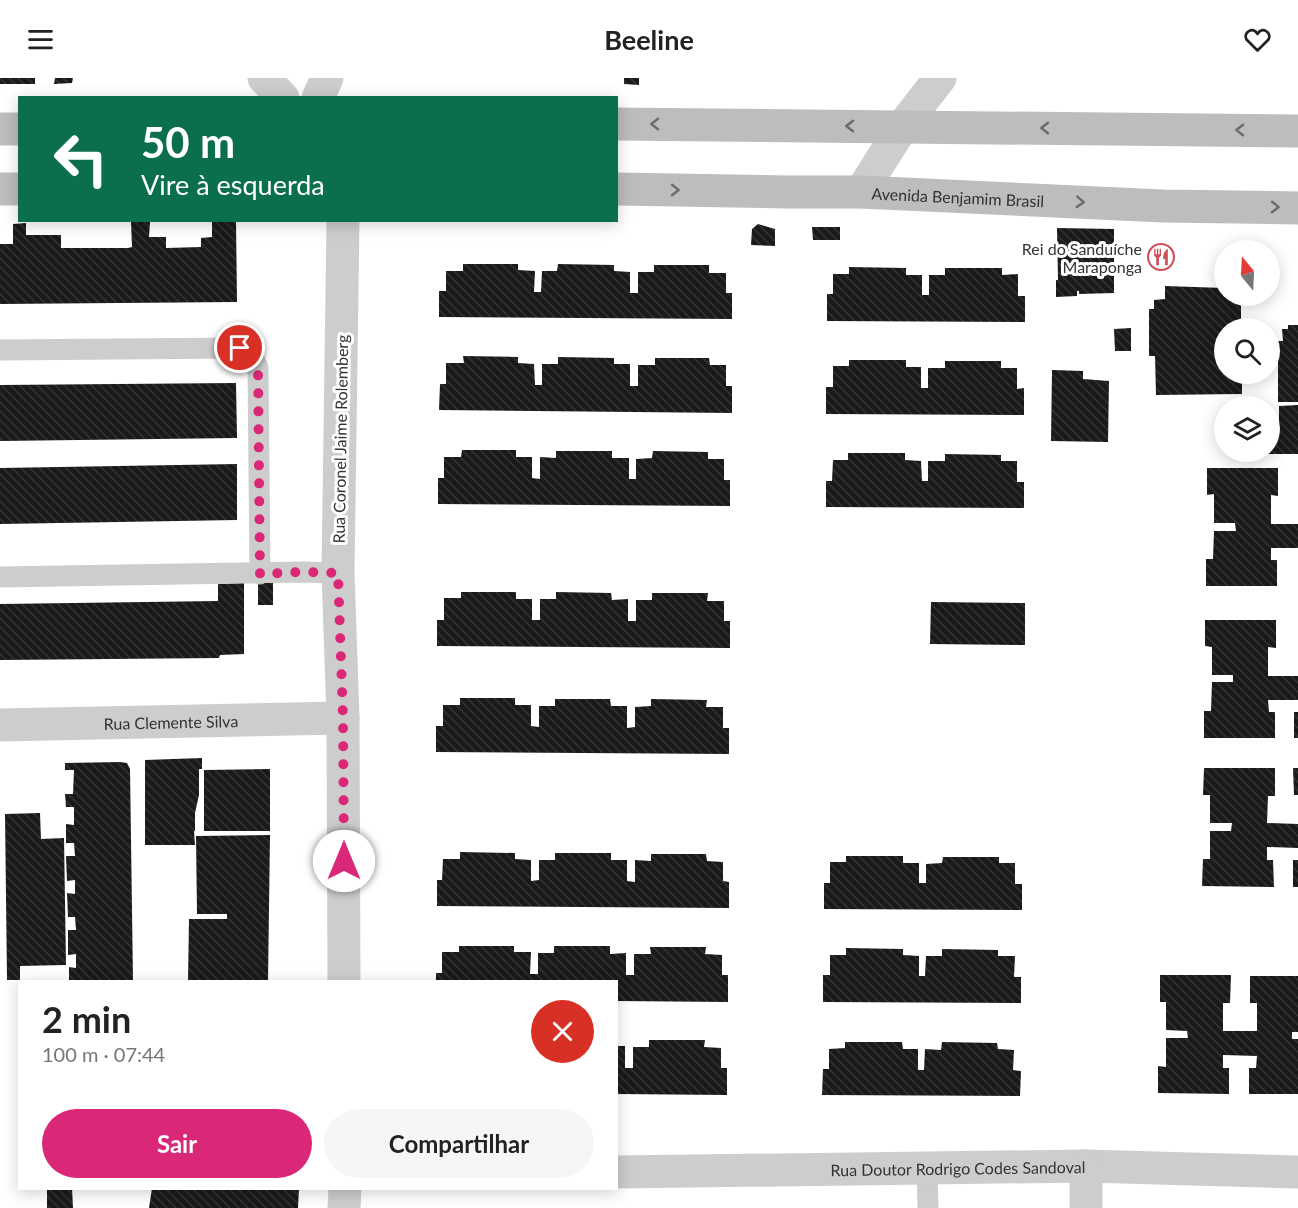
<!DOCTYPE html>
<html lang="pt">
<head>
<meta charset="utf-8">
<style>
  body { margin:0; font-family:Lato,sans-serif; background:#f6f6f6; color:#222; height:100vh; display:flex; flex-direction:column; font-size:22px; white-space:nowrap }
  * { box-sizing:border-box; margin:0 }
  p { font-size:20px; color:#767676 }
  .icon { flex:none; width:33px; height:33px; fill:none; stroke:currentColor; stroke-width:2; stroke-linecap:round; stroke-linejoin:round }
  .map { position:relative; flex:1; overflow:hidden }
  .details { position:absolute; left:18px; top:902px; width:600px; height:210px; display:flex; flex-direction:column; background:#fff; border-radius:0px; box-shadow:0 3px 15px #0003 }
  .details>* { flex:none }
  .guide { position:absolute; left:18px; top:18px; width:600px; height:126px; border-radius:0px; box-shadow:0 3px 15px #0003; background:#0b6e4f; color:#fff; overflow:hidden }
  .needle { width:39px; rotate:342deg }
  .tools { position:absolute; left:1214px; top:162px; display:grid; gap:12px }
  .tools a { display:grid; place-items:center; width:66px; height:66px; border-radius:50%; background:#fff; box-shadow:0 3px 15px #0003; font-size:30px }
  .pin { position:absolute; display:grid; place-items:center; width:51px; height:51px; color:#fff; margin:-26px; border:3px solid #fff; border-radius:50%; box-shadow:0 2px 6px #0007 }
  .me { position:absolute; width:66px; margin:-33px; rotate:0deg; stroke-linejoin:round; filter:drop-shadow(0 0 4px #0008) }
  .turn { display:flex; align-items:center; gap:21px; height:126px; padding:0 24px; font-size:27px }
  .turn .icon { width:78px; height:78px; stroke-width:2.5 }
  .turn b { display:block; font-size:42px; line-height:51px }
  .round { display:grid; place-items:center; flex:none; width:63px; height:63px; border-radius:32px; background:#f6f6f6 }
  .head { display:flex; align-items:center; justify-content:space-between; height:102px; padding:0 24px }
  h1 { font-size:36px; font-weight:700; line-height:45px }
  .cta { display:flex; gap:12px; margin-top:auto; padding:12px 24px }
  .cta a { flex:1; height:69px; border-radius:36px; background:#db2777; color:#fff; font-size:24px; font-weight:700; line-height:69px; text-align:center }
  .cta a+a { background:#f6f6f6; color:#222 }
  header { display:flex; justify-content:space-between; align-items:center; height:78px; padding:0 24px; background:#fff; font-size:27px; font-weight:700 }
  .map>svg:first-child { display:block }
  .building { fill:url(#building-back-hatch) }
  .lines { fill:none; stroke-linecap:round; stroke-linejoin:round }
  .service { stroke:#cdcdcd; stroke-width:21 }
  .minor { stroke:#cdcdcd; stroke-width:33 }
  .secondary { stroke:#bdbdbd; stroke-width:33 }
  .oneway { stroke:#6a6a6a }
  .route { stroke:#db2777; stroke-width:10; stroke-dasharray:0 18 }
  .labels { text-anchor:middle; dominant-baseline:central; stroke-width:6; stroke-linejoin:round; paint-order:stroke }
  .street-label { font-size:16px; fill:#333; stroke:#fff }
  .poi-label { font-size:16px; fill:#333; stroke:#fff; text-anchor:end }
</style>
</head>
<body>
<header><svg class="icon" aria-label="menu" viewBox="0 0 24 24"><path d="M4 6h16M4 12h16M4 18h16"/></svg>Beeline<svg class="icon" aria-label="heart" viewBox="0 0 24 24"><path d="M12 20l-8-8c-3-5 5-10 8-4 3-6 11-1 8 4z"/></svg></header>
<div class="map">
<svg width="1298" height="1130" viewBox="0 0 1298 1130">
  <defs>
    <pattern id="building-back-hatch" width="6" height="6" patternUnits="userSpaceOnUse" patternTransform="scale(1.5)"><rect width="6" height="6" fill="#1a1a1a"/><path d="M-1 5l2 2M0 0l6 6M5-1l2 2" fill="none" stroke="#333"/></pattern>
  </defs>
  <rect width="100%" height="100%" fill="#fff"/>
  <path class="building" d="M0,0H35V6H0Z
    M55,0H73L72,5L54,6Z
    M624,0H639V7L624,6Z
    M212,143H236L237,224L0,226V166H13V146L26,145V157H61V170H128L132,169L131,144H150L149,159H166V170L201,169V160L212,159Z
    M758,146L775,151V168L751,167L752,151Z
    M812,149H840V162H813Z
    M1057,150L1114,151V215L1079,216V213H1077V218L1056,219V202H1058Z
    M463,186H518V192L535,193L534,214H541L542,193H557L558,186L614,187V193L630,194V215H638V194H654V187H709V195H726V215H732V241L439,239V213H446V193H463Z
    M849,189L906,190V197H922V217H929V197H945V190H1002V197L1018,196V218H1025V244L827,243V216H833V196H849Z
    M1165,208L1224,210V218H1241V250H1224V296H1242V316L1156,317L1155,278H1149V231H1154V222L1165,221Z
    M1288,247H1298V324H1278V263H1283L1282,251H1288Z
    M1131,250V273H1115L1114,251Z
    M463,278L518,279V285L534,286L535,307H542V286H558V279L614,280V286H630V308H638V287H655V280H709L710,287H726V308H732V335L439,332L440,306H446V285H464Z
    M849,282H906V289H921V310H928V290H945V283H1001V290H1017V311L1024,310V337L826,336V309H833V288H849Z
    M1052,292L1083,293V301L1109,303L1108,364L1051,363Z
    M236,305L237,360L0,363V307Z
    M1298,327V376H1256V374H1269V350H1279V328Z
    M462,372H516V379H532V400L540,401V379L556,380V373H612V380H629V401H636V381L652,380L653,373L708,374V381H724V402H730V428L438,426V400H444V379H461Z
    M848,375H905V382L921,383L922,403H928V383H945V376L1001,377V383H1017V404H1024V430L826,429V403H832L833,382H848Z
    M237,386V442L0,446V390Z
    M1207,390H1278V418L1271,417V446H1298V470H1271V482H1277V508H1206V481H1213L1214,453H1236L1235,445H1214V416L1207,417Z
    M258,500H273V527H258Z
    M244,505V576L220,577L219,580L0,582V526L218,523V506Z
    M461,514H516V521H532V542H540V521H556V514L611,515L612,522L628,521V543H636V522H652V515H708L707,523H724V543H730V570L437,568V542H444V520H461Z
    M931,524L1025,525V567L930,566Z
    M1205,542H1276V570L1268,569V598H1298V622H1268L1269,634H1275V660H1204V633H1211L1212,604H1233V597H1212V569L1205,568Z
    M460,620H515V627H531V648L539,649V628H555V621H610L611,628H627V650L635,649V629L651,628V621L707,622L706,629H723V650H729V676L436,674V648H443V627H460Z
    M1294,634H1298V660H1294Z
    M202,680V691H199V717L195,735V753H194L195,767H145V682Z
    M120,684L127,685L130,691L133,903H69V889L76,890V876L68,877V852H76L75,839H68L67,815L75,816V802L67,803L66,778H75L74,765H66V746L74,747V729H66L65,716H73L74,692H65V685Z
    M1204,690H1275V718H1268L1267,745L1298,746V770L1267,769V782H1273L1274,809L1202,808L1203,781H1210V753H1231L1232,745H1210V717H1203Z
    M1293,690H1298V717H1294Z
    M270,691V753H204V692Z
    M40,735L41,761L64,760L66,887L20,888V902H7L5,736Z
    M270,757L268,903H188L189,841H227V836H197L196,758Z
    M460,774L515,775V781L531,782V803L539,802V782H555V775H611V782H627V803L635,804V782L651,783V776H706L707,783L723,784V803L729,804V830L437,828V802H442L443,781H460Z
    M846,778H903V785H919V805H926V786L942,785L943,779H999V785H1015V806H1022V832L824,831V805H830V784H846Z
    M1293,782H1298V809H1293Z
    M459,868H514V874H531L530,896H538V875H554V868H610V876L626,875V897H634V876H651L650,869H706L705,876L722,877V897H728V924L616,923V903H436V895H442V874H459Z
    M846,870L903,871V877L919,878V898H925L926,878H942V871L998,872V878H1015L1014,899H1021V925L823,924V897H830V877H846Z
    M1160,897H1231L1230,925H1223V953H1257V925H1250V898H1298V954H1292V961H1298V1016H1249V990H1256L1257,978L1223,977V990H1229V1016L1158,1015V988L1166,989V960H1188L1187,953L1166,952V924H1160Z
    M649,962H705L704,969L721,970V990H727V1017L616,1016V968H625V990H633V969H649Z
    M845,964H902L903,971H918V992H924L925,971L941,972L942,964L997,965L998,971L1014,972L1013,992L1021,993L1020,1018L822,1017L823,991H829V971L845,970Z
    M47,1110H72L73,1130H47Z
    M152,1110H299L298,1130H149Z"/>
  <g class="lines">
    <path class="service" d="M0,272L240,270L252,276L258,290L260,496
      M0,499L301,494L338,495
      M927,1090L928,1130"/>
    <g class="minor">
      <path d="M264,0L283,20"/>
      <path d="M318,20L327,0"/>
      <path d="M861,114L902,49L940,0"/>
      <path d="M343,142L338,495L343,640L344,903"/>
      <path id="s1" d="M0,647L343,640"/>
      <path id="s2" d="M616,1094L1086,1088L1298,1094"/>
      <path d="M344,1130L345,1110"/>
      <path d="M1086,1130V1088"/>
    </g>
    <g class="secondary">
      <path d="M616,46L1298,53"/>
      <path d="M0,51H20"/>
      <path d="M0,111H20"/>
      <path id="s3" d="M616,111L788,114H861L1163,128L1298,130"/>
    </g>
  </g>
  <defs><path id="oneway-chevron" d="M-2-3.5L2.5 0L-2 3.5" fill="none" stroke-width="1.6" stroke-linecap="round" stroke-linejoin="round" transform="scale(1.5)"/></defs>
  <g class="oneway">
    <use href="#oneway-chevron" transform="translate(655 46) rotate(-179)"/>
    <use href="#oneway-chevron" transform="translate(850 48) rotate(-180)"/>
    <use href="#oneway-chevron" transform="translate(1045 50) rotate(-179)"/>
    <use href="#oneway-chevron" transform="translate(1240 52) rotate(-179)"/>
    <use href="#oneway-chevron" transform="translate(675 112) rotate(1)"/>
    <use href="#oneway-chevron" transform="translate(1080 124) rotate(3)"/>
    <use href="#oneway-chevron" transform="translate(1275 129) rotate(1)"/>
  </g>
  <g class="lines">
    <path class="route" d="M240,270L252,276L258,290L260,496L301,494L338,495L343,640L344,783"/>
  </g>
  <defs>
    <symbol id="restaurant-ring" viewBox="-11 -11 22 22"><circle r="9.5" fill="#fff" stroke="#d14e59" stroke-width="1.5"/><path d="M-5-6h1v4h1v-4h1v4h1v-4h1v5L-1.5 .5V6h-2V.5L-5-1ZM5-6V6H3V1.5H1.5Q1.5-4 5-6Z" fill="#d14e59"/></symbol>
  </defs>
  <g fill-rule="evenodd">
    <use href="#restaurant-ring" x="1146" y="164" width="30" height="30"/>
  </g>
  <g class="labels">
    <g class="street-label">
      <text stroke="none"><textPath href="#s3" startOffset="342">Avenida Benjamim Brasil</textPath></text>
      <text transform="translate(340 361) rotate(-89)">Rua Coronel Jaime Rolemberg</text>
      <text stroke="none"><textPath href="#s1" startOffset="171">Rua Clemente Silva</textPath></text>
      <text stroke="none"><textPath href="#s2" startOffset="342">Rua Doutor Rodrigo Codes Sandoval</textPath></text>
    </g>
    <g class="poi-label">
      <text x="1142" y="170">Rei do Sanduíche<tspan x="1142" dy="18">Maraponga</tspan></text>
    </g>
  </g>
</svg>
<div class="tools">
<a><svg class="needle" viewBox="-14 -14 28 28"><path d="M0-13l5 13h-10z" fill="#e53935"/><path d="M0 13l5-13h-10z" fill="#767676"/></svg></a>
<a><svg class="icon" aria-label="search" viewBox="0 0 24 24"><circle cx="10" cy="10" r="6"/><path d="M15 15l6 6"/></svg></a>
<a><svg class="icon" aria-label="layers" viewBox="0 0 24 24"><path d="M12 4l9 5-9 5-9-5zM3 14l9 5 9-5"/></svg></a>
</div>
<div class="pin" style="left:240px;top:270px;background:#d93025"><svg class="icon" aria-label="arrive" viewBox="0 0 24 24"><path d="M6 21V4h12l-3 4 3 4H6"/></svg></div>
<svg class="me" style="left:344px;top:783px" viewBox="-20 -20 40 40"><circle r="19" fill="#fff"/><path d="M0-13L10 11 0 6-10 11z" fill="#db2777"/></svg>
<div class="guide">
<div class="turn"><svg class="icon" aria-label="left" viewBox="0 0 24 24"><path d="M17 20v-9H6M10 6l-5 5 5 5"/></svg><div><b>50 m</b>Vire à esquerda</div></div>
</div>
<section class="details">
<div class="head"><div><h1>2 min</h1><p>100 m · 07:44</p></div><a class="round" style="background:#d93025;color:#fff"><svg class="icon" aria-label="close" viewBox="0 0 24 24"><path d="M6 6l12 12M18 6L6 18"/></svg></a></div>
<div class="cta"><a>Sair</a><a>Compartilhar</a></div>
</section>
</div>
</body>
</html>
